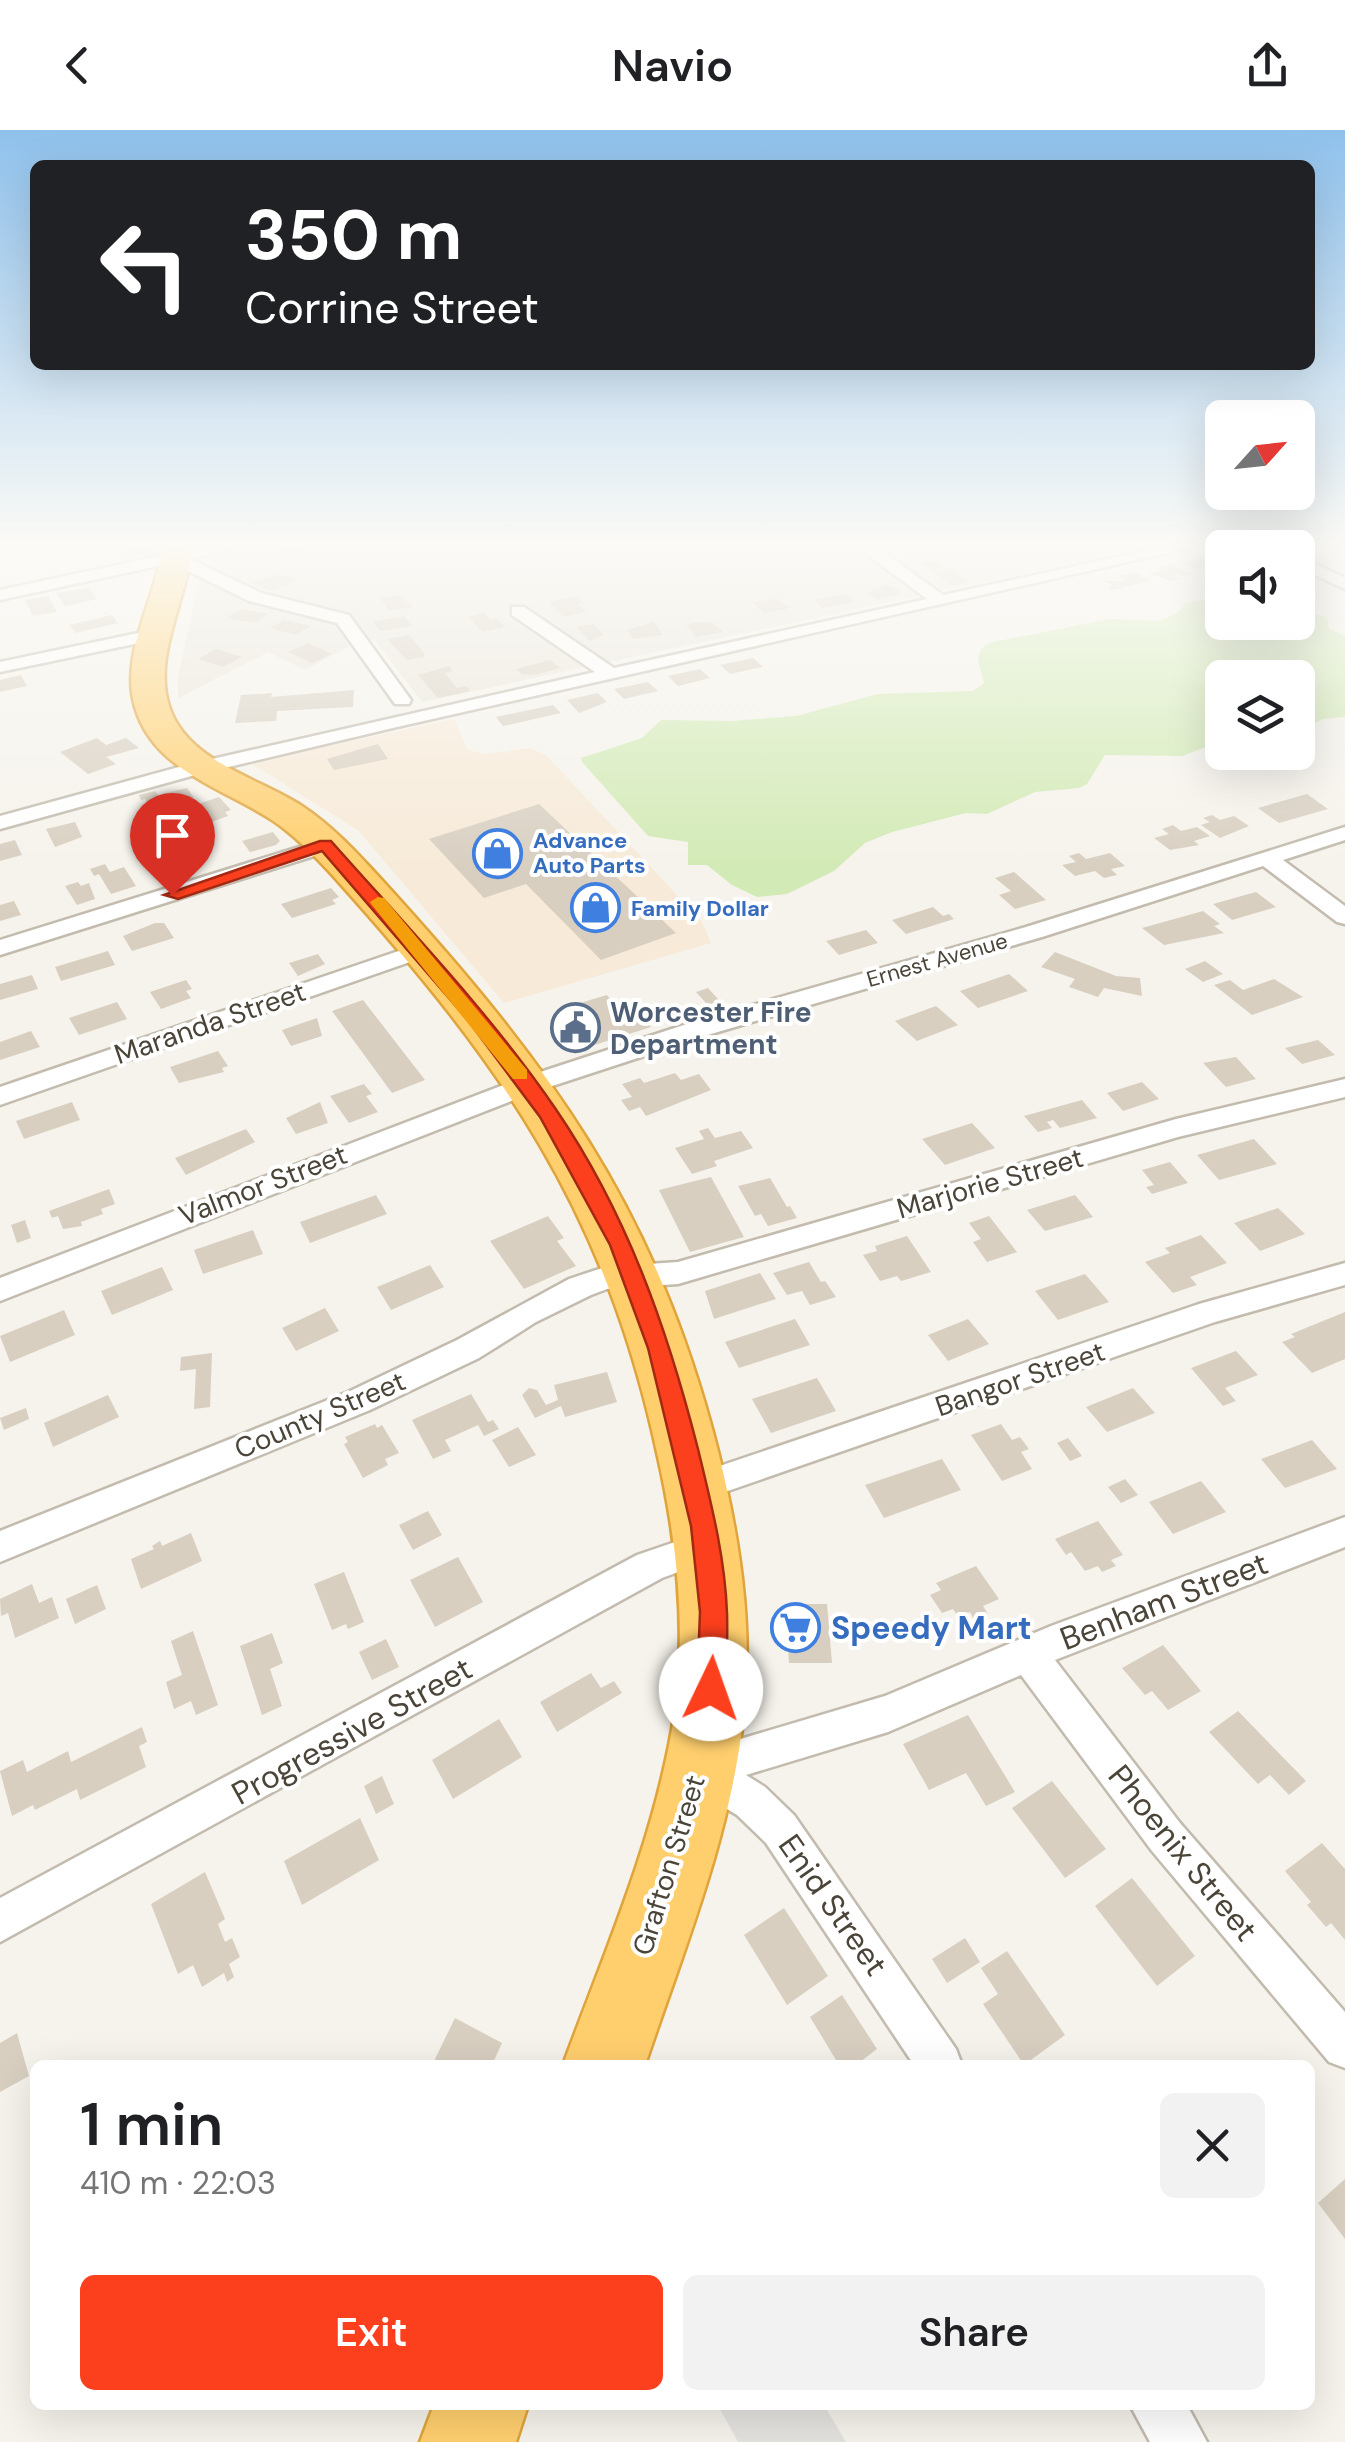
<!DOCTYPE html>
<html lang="en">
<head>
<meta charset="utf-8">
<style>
  body { margin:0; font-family:"DM Sans",sans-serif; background:#f2f2f2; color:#202124; height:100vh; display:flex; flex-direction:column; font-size:38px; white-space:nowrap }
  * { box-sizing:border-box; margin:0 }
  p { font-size:32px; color:#757577 }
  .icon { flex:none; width:55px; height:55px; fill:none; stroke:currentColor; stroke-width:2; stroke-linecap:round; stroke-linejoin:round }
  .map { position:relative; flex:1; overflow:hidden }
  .drawer { position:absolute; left:30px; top:1930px; width:1285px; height:350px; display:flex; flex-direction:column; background:#fff; border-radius:15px; box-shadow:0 10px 40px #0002 }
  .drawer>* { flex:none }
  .hud { position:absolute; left:30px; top:30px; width:1285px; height:210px; border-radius:15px; box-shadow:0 10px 40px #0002; background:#202124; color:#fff; overflow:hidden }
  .needle { width:65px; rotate:63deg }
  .tools { position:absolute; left:1205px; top:270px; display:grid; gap:20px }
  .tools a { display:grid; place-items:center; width:110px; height:110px; border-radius:15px; background:#fff; box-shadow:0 10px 40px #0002; font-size:50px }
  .pin { position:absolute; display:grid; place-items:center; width:85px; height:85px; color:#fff; margin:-102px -42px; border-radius:50% 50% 50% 0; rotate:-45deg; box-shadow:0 0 10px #0007 }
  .pin .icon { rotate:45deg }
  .me { position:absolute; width:110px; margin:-55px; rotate:3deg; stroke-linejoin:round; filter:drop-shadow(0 0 8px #0008) }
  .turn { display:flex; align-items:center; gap:35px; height:210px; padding:0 50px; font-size:45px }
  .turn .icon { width:130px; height:130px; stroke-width:2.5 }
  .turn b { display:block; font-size:70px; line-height:85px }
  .round { display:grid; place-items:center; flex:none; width:105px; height:105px; border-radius:15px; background:#f2f2f2 }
  .summary { display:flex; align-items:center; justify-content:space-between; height:170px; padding:0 50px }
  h1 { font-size:60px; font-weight:600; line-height:75px }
  .primary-button { display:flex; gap:20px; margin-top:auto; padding:20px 50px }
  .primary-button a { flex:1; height:115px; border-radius:15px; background:#fc3f1d; color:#fff; font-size:40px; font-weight:600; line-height:115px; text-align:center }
  .primary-button a+a { background:#f2f2f2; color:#202124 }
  header { display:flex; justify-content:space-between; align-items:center; height:130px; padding:0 50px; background:#fff; font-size:45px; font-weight:600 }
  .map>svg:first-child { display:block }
  .residential { fill:#eae5da }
  .commercial { fill:#f7ead8 }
  .green { fill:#d2eab5 }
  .parking { fill:#e5e3e0 }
  .building { fill:#d8cfc1 }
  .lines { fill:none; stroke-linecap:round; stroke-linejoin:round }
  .street-casing { stroke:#c2bbae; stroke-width:5 }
  .highway-casing { stroke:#e0a43c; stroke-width:5 }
  .street { fill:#fff; fill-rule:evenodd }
  .highway { fill:#ffcf6e; fill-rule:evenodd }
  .route { fill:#fc3f1d; stroke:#a42913; stroke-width:2.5 }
  .slow { fill:#f59e0b }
  .labels { text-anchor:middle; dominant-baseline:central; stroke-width:8; stroke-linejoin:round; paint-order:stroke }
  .far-shop-label { font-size:22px; font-weight:bold; fill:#366cbe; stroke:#fff; text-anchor:start }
  .far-street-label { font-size:22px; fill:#4b4439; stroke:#fff }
  .service-label { font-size:28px; font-weight:bold; fill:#4e5e75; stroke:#fff; text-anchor:start }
  .street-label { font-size:28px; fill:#4b4439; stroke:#fff }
  .near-street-label { font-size:32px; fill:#4b4439; stroke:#fff }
  .near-shop-label { font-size:32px; font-weight:bold; fill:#366cbe; stroke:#fff; text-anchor:start }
</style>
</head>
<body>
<header><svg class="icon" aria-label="back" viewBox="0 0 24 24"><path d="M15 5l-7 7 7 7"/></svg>Navio<svg class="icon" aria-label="share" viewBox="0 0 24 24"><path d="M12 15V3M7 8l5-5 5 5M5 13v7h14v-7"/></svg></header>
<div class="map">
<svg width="1345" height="2312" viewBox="0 0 1345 2312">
  <rect width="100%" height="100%" fill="#f6f3ec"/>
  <path class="residential" d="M204,416H1150L422,572L374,509L344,519L305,540L268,522L178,568V548L199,450L215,439Z"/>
  <path class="commercial" d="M454,589L468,620L485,624L530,618L546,625L702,792L711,813L504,873L359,701L251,633Z"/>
  <path class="green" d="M1200,470L1222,472V492H1298V481L1327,487L1329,499L1345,506V587L1323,589L1298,602V548H1222V611L1182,626L1105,625L1087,654L1079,658L1035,662L987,684L966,683L892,702L865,713L834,741L787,764L757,767L732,755L707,735H688V712L648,706L582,632L581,628L642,608L661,590L731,591L796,586L878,564L973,561L984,553C981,538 971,525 988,513L1110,489L1159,491L1178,482L1186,473Z"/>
  <path class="parking" d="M724,2275H824L846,2312H738L720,2279Z"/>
  <path class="building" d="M147,416L157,422L122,429L117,422Z
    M276,416L307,418L313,425L285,428Z
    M1212,425L1222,433L1196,439L1185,433Z
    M933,430L942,436L936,438L940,441L951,438L971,452L953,456L920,433Z
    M1173,434L1191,445H1173L1181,449L1172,451L1147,443L1161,441L1157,437Z
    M1135,442L1150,451L1112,460L1108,457L1113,456L1104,451H1126L1118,446Z
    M279,444L295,449L291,451L294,452L271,461L250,453Z
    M887,454L901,460L896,461L900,464L877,470L867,463Z
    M89,458L97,469L65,476L56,463Z
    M845,464L855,472L823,478L814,470Z
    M399,465L414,477L388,480L380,468Z
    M48,466L57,482L33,486L25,470Z
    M577,466L584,473L578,474L586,482L564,487L549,472Z
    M777,469L790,478L764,483L752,472Z
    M240,479L268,484L255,493L227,488Z
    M484,483L491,490L497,489L505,497L483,502L468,487Z
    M112,485L118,493L76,503L69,495Z
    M404,486L412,496L380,501L373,492Z
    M284,490L311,496L296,505L270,498Z
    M654,492L663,505L633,509L627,500Z
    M699,492L713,493L723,502L696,507L686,495Z
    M593,494L604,505L590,511L576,497Z
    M409,505L424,523V527L407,530L387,509Z
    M308,513L332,524L312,533L288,522Z
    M216,519L242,527L223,537L198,529Z
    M753,528L763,537L730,544L720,535Z
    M550,530L560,538L534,545L522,544L516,539Z
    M449,536L453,541L445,543L457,558L466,556L470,561L438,568L418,545Z
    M700,539L710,548L678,556L668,546Z
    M21,545L27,556L0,562V550Z
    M648,552L658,561L624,569L614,559Z
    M354,560L353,577L277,581L276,591L235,593L241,565L272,563L271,567Z
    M598,563L607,572L579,583L567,570Z
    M553,575L561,583L503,596L496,587Z
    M97,608L106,615L126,608L139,618L106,627L116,634L88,644L60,622Z
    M378,614L388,629L334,640L327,629Z
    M187,658L194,668L159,677L147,678L146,669L141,670L139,665L155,661L158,665Z
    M1307,664L1328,679L1279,693L1258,678Z
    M219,667L231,680L225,682L228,686L206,694L201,685L195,687L186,678Z
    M539,674L676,803L601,830L526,754L484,768L429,709Z
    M152,684L164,704L145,709L134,689Z
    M1212,685L1220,690L1234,686L1249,696L1220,708L1201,695L1210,692L1203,688Z
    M75,692L82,707L55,717L46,699Z
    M1173,695L1181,701L1197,697L1210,706L1194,711L1199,715L1170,720L1154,708L1169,704L1162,699Z
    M273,702L280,711L276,715L250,722L242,711Z
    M165,708L173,721L149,728L141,714Z
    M15,710L22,725L0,731V714Z
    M1079,723L1086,729L1110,723L1125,736L1111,739L1117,745L1104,748L1095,741L1075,746L1062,735L1076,732L1069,726Z
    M105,734L110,742L124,737L136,756L111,764L99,744L94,746L90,739Z
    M1014,742L1046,770L1015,779L999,765L1011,761L995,748Z
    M78,752L81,756L89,753L95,769L77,775L65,756Z
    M331,758L339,767L332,770L336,774L292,788L281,774Z
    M1256,762L1276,777L1232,790L1213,774Z
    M14,771L21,785L0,791V775Z
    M933,777L943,786L949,784L954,789L906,804L892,790Z
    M1203,781L1220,794L1214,796L1224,803L1164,815L1142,798Z
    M155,793H164L174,808L132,821L123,806Z
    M866,800L878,813L839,825L826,811Z
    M108,821L115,835L61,851L55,837Z
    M1055,822L1116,846L1140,848L1142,866L1104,858L1098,867L1069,857L1075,849L1041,837Z
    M318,824L325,834L298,846L289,833Z
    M1205,831L1223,844L1203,852L1185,839Z
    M1009,844L1028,861L978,878L960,861Z
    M32,845L38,859L0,870V854Z
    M1274,849L1303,867L1252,885L1214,855L1230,850L1243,860Z
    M186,850L192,859L186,861L191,868L161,879L150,862Z
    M708,858L727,879L715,883L696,862Z
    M607,865L624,887L639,882L651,897L585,918L557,880Z
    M363,870L425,950L392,963L332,881Z
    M117,872L127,889L79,905L69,888Z
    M936,876L958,895L917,911L895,891Z
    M317,888L322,906L291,916L282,900Z
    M31,901L40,917L0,930V912Z
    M1318,910L1335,925L1302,934L1285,918Z
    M218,921L228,936L222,938L224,942L179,953L170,937Z
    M1236,927L1256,949L1226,957L1203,933Z
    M675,943L681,950L699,944L711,960L646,986L640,977L629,981L621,970L632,967L622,954L640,948L644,953Z
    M1142,952L1159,969L1123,981L1107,963Z
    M364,954L372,964L366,966L378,982L349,993L330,966Z
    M1082,970L1097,988L1060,998L1053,990L1047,992L1052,998L1038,1002L1024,986Z
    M72,972L80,990L24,1009L16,991Z
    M320,972L328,993L296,1004L286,988Z
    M972,993L995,1018L945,1035L922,1009Z
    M708,998L715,1008L741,1001L753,1018L714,1031L717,1036L692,1044L675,1018L704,1009L699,1001Z
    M246,999L255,1012L186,1045L175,1028Z
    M1254,1009L1277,1034L1219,1050L1197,1025Z
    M1170,1032L1188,1053L1152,1064L1146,1057L1154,1055L1142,1040Z
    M711,1047L744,1107L690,1122L659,1060Z
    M770,1048L787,1077L790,1076L797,1088L768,1096L761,1084L755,1086L738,1056Z
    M109,1059L115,1074L101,1079L103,1084L81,1092L82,1096L63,1099L58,1086L52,1088L49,1081Z
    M376,1065L387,1084L310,1113L300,1092Z
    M1075,1065L1093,1087L1045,1101L1027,1080Z
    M1278,1078L1305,1104L1260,1121L1234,1093Z
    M548,1086L564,1108L557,1111L576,1136L524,1159L490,1111Z
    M989,1086L1017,1122L987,1132L973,1112L981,1109L969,1093Z
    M25,1090L31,1108L17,1113L11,1095Z
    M253,1100L263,1124L203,1144L194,1120Z
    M1201,1105L1227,1133L1190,1147L1197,1155L1173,1163L1145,1132L1170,1123L1165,1118Z
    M907,1106L931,1142L901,1151L897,1146L880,1151L863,1125L877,1121L875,1116Z
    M809,1132L821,1152L825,1151L836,1167L810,1175L802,1161L787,1165L773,1143Z
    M430,1135L444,1157L391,1180L377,1157Z
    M162,1137L173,1160L112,1185L101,1161Z
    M760,1143L776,1169L714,1189L705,1161Z
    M1085,1144L1109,1172L1058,1190L1035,1161Z
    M325,1178L339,1201L296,1221L282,1198Z
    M64,1180L75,1205L10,1232L0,1206Z
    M1345,1182V1229L1312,1243L1282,1212L1295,1207L1291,1204Z
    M795,1189L810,1215L739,1238L725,1212Z
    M968,1189L989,1214L948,1231L928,1205Z
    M1236,1221L1258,1245L1225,1258L1236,1271L1223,1276L1191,1238Z
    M212,1223L210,1277L194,1279L196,1239L180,1241L181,1227Z
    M607,1242L617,1272L565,1287L561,1276L535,1288L522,1265L529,1258L537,1260L546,1275L558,1270L554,1255Z
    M817,1248L836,1281L771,1303L752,1269Z
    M1133,1258L1155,1283L1107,1302L1086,1277Z
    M471,1264L488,1292L493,1290L499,1299L484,1306L478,1295L445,1310L451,1321L433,1329L412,1290Z
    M108,1265L119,1287L53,1317L44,1293Z
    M26,1278L29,1289L4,1300L0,1288Z
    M375,1294L377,1298L382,1295L399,1323L385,1329L388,1335L363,1348L344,1314L348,1312L345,1307Z
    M1001,1294L1012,1310L1020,1307L1029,1319L1021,1322L1032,1339L1002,1351L971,1305Z
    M518,1297L536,1325L509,1337L492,1310Z
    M1068,1308L1082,1326L1070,1331L1057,1313Z
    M1312,1310L1337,1339L1285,1358L1261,1329Z
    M942,1329L961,1360L884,1388L865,1355Z
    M1125,1349L1138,1365L1121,1373L1108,1357Z
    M1201,1351L1226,1382L1173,1404L1149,1372Z
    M428,1381L442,1405L413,1420L399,1395Z
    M1098,1391L1123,1425L1111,1430L1116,1436L1102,1442L1098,1436L1085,1441L1071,1422L1066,1425L1055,1409Z
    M191,1403L202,1431L141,1459L131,1429L154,1419L152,1416L160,1411L162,1416Z
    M458,1427L483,1472L435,1497L410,1450Z
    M976,1436L999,1469L983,1476L988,1484L974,1490L970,1482L958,1487L953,1479L942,1483L930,1465L941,1460L936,1453Z
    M344,1442L364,1492L348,1499L346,1494L332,1500L314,1454Z
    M32,1454L39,1473L52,1467L59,1488L15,1508L8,1483L1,1486L0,1469Z
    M97,1455L106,1479L75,1494L66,1469Z
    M785,1474H827L832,1533H789Z
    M193,1501L218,1575L196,1585L191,1571L174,1579L166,1552L182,1545L171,1511Z
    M272,1503L283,1533L270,1539L282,1576L262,1585L240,1516Z
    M386,1509L399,1537L372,1550L359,1522Z
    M1163,1515L1201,1561L1168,1580L1152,1561L1145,1565L1122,1538Z
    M591,1543L601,1558L614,1551L622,1563L557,1602L540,1572Z
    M1238,1581L1306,1651L1289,1665L1270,1645L1258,1654L1209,1602Z
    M968,1585L1015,1662L986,1676L966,1643L929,1660L903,1614Z
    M499,1589L522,1627L453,1669L432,1630Z
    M142,1597L147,1612L139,1616L146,1637L80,1670L77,1659L35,1680L33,1675L12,1686L0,1641L23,1630L27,1642L68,1621L71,1632Z
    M382,1646L394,1674L376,1684L364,1656Z
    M1052,1651L1106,1719L1065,1748L1012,1678Z
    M360,1688L379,1730L302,1775L284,1731Z
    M1322,1713L1345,1739V1810L1331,1793L1326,1797L1307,1775L1311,1772L1285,1741Z
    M205,1742L225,1789L218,1794L225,1812L232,1808L240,1827L229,1834L234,1847L227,1852L224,1843L202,1857L193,1835L178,1844L151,1774Z
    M1132,1748L1195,1826L1157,1856L1095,1776Z
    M784,1778L828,1846L787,1875L744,1805Z
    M965,1808L980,1832L947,1853L932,1829Z
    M1007,1821L1065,1905L1024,1935L983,1874L998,1864L981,1838Z
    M842,1865L877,1919L856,1935H839L810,1887Z
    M455,1888L502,1913L492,1935H432Z
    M17,1903L29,1946L0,1962V1913Z
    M1345,2049V2109L1318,2073Z"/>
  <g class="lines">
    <defs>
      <path id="street" d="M206,416H237L190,429L261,463L349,485L411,570L409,574H395L337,493L249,471L172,433L0,470V460Z
        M856,416H875L943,465L1168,416H1198L397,597L195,645L0,699V686L190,634L595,542L512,485V477H524L614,538L927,469Z
        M1262,416H1279L1280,418H1263Z
        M1298,426L1345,448V459L1298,437Z
        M157,499L163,500V508L0,542V532Z
        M1345,697V710L1283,730L1345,776V794L1337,792L1263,736L1042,807L711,904L537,961L0,1171V1148L519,949L693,892L1026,797Z
        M325,709L333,710L336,715L333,720L0,825V810Z
        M419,814L431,821L427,826L0,975V957Z
        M1345,949V967L1178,1007L678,1154L607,1159L591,1165L536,1192L479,1228L370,1280L0,1432V1401L348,1262L457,1210L569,1149L605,1137L678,1132L1176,989Z
        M1345,1133V1155L1215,1192L696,1372L684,1368L679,1358L684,1348L696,1344L1199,1174Z
        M1345,1387V1417L1055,1530L1180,1693L1345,1882V1938L1329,1932L1152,1721L1021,1545L888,1602L746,1645L765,1657L794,1685L956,1919L962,1935H914L766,1713L737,1685L686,1654L680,1640L686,1626L700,1621L885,1566L1051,1496Z
        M707,1401L719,1405L724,1416L719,1427L662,1448L0,1812V1768L637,1425Z
        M1130,2275H1187L1207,2312H1150Z"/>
      <path id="highway" d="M162,416H192C188,469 151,527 170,579C189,632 259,648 302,676C331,695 355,721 379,747C547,931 655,1074 718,1321C739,1406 753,1493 744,1581C732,1703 684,1819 645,1935H563C605,1821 655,1708 674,1587C687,1500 677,1412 658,1327C605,1079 503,935 336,749C317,728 296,706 272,690C223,658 153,640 135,577C119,524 157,468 162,416Z
        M434,2275H528L516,2312H420Z"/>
    </defs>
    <use href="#street" class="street-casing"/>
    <use href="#highway" class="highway-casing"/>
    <use href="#street" class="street"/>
    <use href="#highway" class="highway"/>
  </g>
  <linearGradient id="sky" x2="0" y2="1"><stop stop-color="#8fc1ec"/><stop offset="0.56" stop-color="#fbfaf6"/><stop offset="1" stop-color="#fbfaf6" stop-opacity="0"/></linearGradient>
  <rect width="1345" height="740" fill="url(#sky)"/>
  <path class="route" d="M320,711H331C408,798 490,883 555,978C627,1083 667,1198 698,1319C711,1373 725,1427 727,1483C728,1508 726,1534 726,1559L721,1569L711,1573L701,1569L697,1559L700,1482L691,1396L648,1218L610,1115L540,987L467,889L322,721L178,769L164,765Z"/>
  <path class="slow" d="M378,767L384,768L527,940V949H513L372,775L370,772Z"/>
  <defs>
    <symbol id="shop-ring" viewBox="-11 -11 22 22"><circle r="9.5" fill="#fff" stroke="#3f7fe0" stroke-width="1.5"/><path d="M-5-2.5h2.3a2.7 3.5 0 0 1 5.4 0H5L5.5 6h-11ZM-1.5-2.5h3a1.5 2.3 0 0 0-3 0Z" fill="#3f7fe0"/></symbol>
    <symbol id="civic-ring" viewBox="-11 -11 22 22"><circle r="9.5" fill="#fff" stroke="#5c6f8a" stroke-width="1.5"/><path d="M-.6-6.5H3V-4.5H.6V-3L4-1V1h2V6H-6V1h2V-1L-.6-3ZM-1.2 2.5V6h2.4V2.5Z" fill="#5c6f8a"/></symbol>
    <symbol id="supermarket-ring" viewBox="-11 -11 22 22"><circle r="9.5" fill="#fff" stroke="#3f7fe0" stroke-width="1.5"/><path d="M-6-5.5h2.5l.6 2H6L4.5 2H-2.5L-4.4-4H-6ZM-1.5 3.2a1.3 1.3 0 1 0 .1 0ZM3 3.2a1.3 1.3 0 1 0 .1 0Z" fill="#3f7fe0"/></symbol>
  </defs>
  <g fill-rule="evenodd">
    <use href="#shop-ring" x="470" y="696" width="55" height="55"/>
    <use href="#shop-ring" x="568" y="750" width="55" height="55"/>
    <use href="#civic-ring" x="548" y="870" width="55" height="55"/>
    <use href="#supermarket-ring" x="768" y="1470" width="55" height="55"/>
  </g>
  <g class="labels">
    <g class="far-shop-label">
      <text x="533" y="710">Advance<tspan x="533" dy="25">Auto Parts</tspan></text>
      <text x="631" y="778">Family Dollar</text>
    </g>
    <g class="far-street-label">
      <text transform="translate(937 830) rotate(-16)">Ernest Avenue</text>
    </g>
    <g class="service-label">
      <text x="610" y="882">Worcester Fire<tspan x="610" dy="32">Department</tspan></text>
    </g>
    <g class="street-label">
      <text transform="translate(210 893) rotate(-19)">Maranda Street</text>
      <text transform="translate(990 1053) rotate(-16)">Marjorie Street</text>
      <text transform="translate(263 1055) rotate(-21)">Valmor Street</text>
      <text transform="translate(1020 1249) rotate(-19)">Bangor Street</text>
      <text transform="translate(320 1285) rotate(-23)">County Street</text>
      <text transform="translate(669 1735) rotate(-73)">Grafton Street</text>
    </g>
    <g class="near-street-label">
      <text transform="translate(1164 1471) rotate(-21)">Benham Street</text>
      <text transform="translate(352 1601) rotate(-29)">Progressive Street</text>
      <text transform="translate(1183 1723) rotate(51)">Phoenix Street</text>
      <text transform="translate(833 1775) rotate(55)">Enid Street</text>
    </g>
    <g class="near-shop-label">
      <text x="831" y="1498">Speedy Mart</text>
    </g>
  </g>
</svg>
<div class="tools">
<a><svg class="needle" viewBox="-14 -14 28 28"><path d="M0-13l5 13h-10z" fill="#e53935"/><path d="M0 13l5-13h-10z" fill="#757577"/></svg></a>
<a><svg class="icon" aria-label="sound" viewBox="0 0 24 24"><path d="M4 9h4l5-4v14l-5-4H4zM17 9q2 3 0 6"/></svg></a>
<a><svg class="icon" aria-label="layers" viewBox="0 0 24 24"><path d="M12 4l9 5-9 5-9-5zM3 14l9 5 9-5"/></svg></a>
</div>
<div class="pin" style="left:172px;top:765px;background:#d93025"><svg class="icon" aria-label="arrive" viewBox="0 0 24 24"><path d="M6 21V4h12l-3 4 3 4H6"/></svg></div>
<svg class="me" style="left:711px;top:1559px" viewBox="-20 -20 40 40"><circle r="19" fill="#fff"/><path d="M0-13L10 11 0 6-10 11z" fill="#fc3f1d"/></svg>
<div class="hud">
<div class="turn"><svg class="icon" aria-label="left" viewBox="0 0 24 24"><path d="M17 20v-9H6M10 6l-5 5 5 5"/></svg><div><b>350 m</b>Corrine Street</div></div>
</div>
<section class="drawer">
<div class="summary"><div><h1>1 min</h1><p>410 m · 22:03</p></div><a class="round"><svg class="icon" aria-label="close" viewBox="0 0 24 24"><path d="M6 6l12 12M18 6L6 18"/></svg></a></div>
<div class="primary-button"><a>Exit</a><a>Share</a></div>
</section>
</div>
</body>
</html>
